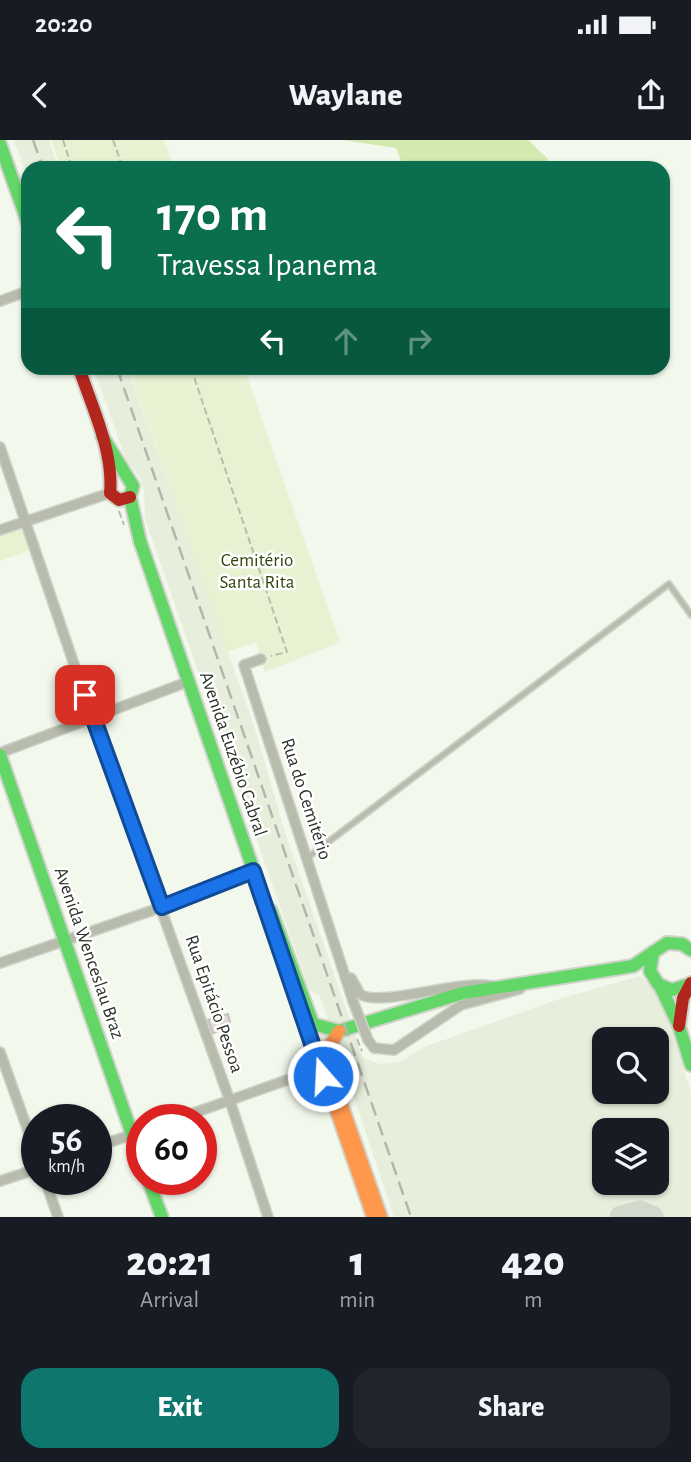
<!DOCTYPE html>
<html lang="en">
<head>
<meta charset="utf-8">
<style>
  body { margin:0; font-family:"Alegreya Sans",sans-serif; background:#20242c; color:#f1f3f6; height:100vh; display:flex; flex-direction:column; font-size:26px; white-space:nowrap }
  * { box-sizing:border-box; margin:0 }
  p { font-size:23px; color:#9ea1a6 }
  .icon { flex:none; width:38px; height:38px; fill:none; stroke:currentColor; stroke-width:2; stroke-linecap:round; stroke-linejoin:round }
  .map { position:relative; height:1077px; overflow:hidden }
  .side { display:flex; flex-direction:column; background:#171b24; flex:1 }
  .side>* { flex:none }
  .banner { position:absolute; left:21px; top:21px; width:649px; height:214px; border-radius:21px; box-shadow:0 2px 5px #0004; background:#0b6e4f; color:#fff; overflow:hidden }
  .controls { position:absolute; left:592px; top:887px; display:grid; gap:14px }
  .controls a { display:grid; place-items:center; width:77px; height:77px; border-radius:14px; background:#171b24; box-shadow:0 2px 5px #0004; font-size:35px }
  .speed { position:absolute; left:21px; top:964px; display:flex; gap:14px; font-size:35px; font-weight:700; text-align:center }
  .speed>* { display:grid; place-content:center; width:91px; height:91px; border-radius:50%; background:#171b24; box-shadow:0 2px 5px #0004; line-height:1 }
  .speed small { font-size:18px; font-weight:400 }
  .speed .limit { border:10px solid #d22; background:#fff; color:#111 }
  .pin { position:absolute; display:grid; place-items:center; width:60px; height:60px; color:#fff; margin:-30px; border-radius:14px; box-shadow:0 4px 10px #0006 }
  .me { position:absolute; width:77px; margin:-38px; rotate:341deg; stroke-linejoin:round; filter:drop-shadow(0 0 5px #0008) }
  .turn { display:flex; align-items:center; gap:24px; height:147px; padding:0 21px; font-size:32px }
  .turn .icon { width:91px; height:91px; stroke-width:2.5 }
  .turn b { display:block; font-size:49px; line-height:60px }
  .lanes { display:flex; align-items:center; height:66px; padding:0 21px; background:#0003; justify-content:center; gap:35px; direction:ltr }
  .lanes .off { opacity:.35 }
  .eta { display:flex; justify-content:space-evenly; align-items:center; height:119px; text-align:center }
  .eta b { font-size:42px; font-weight:800; line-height:49px }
  .action { display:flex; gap:14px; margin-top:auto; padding:14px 21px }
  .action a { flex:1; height:80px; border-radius:21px; background:#0f766e; color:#fff; font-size:28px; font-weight:800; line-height:80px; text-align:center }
  .action a+a { background:#20242c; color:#f1f3f6 }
  .status { display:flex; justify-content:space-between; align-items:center; height:49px; padding:0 35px; background:#171b24; direction:ltr }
  .status svg { height:19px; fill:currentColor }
  header { display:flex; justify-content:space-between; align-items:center; height:91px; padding:0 21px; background:#171b24; font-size:32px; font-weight:800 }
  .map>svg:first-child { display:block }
  .built { fill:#e7efdc; fill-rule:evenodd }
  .green { fill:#e6f2d2 }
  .water { fill:#d4e9b0 }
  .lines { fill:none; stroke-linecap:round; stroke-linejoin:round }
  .taxiway { stroke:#d2d8cc; stroke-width:23 }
  .building { fill:#e5d9dc; stroke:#c2c0bd; stroke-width:2 }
  .lane-casing { stroke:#cfd3ca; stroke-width:8 }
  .street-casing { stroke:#cfd3ca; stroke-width:12 }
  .fast-casing { stroke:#cfd3ca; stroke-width:16 }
  .slow-casing { stroke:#cfd3ca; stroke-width:16 }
  .jam-casing { stroke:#cfd3ca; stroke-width:16 }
  .path { stroke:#b7bcae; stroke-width:2; stroke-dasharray:7 3.5; stroke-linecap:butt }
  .lane { stroke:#b7bcac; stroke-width:4.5 }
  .street { stroke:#b7bcac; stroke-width:9 }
  .fast { stroke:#63d668; stroke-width:12 }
  .slow { stroke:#ff974d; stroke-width:12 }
  .jam { stroke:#b3261e; stroke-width:12 }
  .rail { stroke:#b2b7ab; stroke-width:2.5; stroke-dasharray:14 7; stroke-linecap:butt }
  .street-bridge-casing { stroke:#cfd3ca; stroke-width:12; stroke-linecap:butt }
  .street-bridge { stroke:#b7bcac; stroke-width:9 }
  .route-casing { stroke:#114b97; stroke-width:18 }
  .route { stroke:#1a73e8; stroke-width:12 }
  .labels { text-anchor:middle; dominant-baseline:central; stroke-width:5; stroke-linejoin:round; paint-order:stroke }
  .park-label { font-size:19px; fill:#35450f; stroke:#fff }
  .street-label { font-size:19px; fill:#2d3028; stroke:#fff }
</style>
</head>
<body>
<div class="status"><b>20:20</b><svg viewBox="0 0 49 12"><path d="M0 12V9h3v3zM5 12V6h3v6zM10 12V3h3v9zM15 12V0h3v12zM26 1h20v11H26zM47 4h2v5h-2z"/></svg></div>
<header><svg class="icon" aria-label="back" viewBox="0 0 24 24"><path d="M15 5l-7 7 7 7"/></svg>Waylane<svg class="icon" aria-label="share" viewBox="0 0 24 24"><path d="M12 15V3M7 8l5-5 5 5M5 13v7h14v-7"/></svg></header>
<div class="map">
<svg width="691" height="1077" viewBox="0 0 691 1077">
  <rect width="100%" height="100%" fill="#f3f8ec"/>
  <path class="built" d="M14,0H49L58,28H28V39Z
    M94,228H128L255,589L285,692L363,918L380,924L400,922L424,907L559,859L640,836L660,853L691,953V1077H394L320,856L309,850L145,379L144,351L139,336L126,320ZM604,900H656V952H604ZM604,990H656V1043H604Z"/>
  <path class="green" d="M51,0H164L174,28H61Z
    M129,228H244L340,502L265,532L256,502L227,512Z
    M25,385L33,409L0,421V394Z"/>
  <path class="water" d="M342,0H528L548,19L544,28H404L396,8Z"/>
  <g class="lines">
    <path class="taxiway" d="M621,1077L640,1072L652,1077"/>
  </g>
  <path class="building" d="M228,874L230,882L222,884L223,890L213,893L208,880Z"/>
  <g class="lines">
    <defs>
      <path id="lane" d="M307,718L669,444L691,475"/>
      <path id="street" d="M0,161L28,151
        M0,307L93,580L230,961L268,1077
        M0,390L110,353
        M261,519L244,525L353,861
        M0,613L187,542
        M0,823L162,767L253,731
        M351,838L360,854C379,868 459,839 492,846
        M368,900L374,908L394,910L461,865L520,849
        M0,912L37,1016
        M174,980L321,928
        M96,1007L142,991
        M45,1040L58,1077
        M0,1041L37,1029"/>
      <path id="fast" d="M0,4L28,83
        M102,296L133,346L130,357L140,401L328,946
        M0,615L142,1023
        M271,771L313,884L339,891L463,853L633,826L667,803L682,804L691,810
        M653,812L650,831L658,844L672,850L690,844
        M661,848L679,886L691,925
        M148,1040L162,1077"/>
      <path id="slow" d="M339,891L329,907L326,920L381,1077
        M328,946L373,1077"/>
      <path id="jam" d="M79,228C92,267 114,312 110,353L119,360L130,357
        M679,886L683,858L691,843"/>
    </defs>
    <use href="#lane" class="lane-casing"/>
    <use href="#street" class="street-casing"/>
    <use href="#fast" class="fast-casing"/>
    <use href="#slow" class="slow-casing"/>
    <use href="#jam" class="jam-casing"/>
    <path class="path" d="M63,0L72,28
      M113,0L123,28
      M25,94L28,103
      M191,228L287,512L271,516
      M119,371L124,385
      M357,899L362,911
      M344,927L347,934"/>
    <use href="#lane" class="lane"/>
    <use href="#street" class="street"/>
    <use href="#fast" class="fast"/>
    <use href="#slow" class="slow"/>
    <use href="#jam" class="jam"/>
    <path class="rail" d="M33,0L43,28
      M117,228L411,1077"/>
    <defs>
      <path id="street-bridge" d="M353,861L368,900"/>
    </defs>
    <use href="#street-bridge" class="street-bridge-casing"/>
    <use href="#street-bridge" class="street-bridge"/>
  </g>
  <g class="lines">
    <defs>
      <path id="route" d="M85,555L162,767L253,731L323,936"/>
    </defs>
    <use href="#route" class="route-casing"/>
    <use href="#route" class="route"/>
  </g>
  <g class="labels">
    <g class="park-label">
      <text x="257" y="420">Cemitério<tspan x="257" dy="22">Santa Rita</tspan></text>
    </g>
    <g class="street-label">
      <text transform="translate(233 614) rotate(71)">Avenida Euzébio Cabral</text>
      <text transform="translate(306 659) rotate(72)">Rua do Cemitério</text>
      <text transform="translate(89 813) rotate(71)">Avenida Wenceslau Braz</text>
      <text transform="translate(214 864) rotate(71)">Rua Epitácio Pessoa</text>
    </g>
  </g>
</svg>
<div class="controls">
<a><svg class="icon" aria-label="search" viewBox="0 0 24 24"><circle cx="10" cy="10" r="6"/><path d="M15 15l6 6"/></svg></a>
<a><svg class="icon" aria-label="layers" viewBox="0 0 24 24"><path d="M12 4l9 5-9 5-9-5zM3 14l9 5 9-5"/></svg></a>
</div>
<div class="speed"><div>56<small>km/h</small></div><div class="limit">60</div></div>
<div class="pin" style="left:85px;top:555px;background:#d93025"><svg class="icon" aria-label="arrive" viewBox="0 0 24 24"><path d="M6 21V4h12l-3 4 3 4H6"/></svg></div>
<svg class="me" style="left:323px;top:936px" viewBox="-20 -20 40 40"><circle r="17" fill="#1a73e8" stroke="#fff" stroke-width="3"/><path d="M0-11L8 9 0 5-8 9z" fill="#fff"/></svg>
<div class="banner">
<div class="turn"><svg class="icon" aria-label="left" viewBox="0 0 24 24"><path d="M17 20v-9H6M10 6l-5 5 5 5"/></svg><div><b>170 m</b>Travessa Ipanema</div></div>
<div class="lanes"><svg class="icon" aria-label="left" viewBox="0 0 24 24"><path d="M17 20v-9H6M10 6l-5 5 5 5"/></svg><svg class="icon off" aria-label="ahead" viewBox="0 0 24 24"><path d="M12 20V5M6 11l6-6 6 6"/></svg><svg class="icon off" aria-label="right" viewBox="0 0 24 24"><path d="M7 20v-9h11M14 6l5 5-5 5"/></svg></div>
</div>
</div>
<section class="side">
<div class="eta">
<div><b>20:21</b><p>Arrival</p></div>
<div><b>1</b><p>min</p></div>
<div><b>420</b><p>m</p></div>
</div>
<div class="action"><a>Exit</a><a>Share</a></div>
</section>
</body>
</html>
